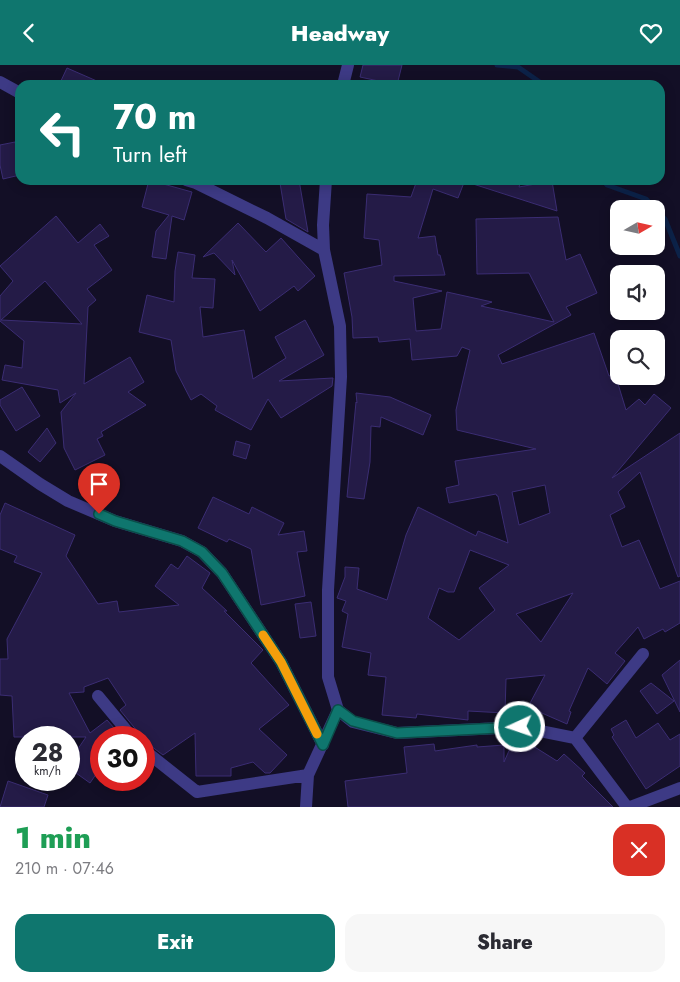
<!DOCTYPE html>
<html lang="en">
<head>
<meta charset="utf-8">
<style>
  body { margin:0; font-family:Jost,sans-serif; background:#f7f7f7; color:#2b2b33; height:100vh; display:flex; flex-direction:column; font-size:19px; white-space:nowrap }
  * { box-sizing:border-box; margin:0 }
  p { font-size:16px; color:#7c7c81 }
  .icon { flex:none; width:28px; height:28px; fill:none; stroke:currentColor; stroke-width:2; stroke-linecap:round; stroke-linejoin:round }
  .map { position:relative; height:742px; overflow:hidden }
  .side { display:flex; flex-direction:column; background:#fff; flex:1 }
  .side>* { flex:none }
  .hud { position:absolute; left:15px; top:15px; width:650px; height:105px; border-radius:15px; box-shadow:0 2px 12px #0003; background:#0f766e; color:#fff; overflow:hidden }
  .needle { width:32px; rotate:81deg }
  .fabs { position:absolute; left:610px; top:135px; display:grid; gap:10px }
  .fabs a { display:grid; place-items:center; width:55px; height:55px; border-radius:10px; background:#fff; box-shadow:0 2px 12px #0003; font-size:25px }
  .speed { position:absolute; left:15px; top:661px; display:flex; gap:10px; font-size:25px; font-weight:700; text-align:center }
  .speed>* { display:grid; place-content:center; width:65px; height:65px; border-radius:50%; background:#fff; box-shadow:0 2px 12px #0003; line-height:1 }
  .speed small { font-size:12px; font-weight:400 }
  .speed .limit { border:8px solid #d22; background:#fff; color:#111 }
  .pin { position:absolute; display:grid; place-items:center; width:42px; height:42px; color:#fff; margin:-51px -21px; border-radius:50% 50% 50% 0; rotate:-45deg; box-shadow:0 0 5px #0007 }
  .pin .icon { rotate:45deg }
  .me { position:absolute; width:55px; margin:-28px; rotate:267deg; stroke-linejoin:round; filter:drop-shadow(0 0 4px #0008) }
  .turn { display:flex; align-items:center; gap:18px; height:105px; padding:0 15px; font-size:22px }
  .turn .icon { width:65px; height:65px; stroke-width:2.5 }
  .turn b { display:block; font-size:35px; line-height:42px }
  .round { display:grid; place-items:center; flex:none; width:52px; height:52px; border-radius:15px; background:#f7f7f7 }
  .overview { display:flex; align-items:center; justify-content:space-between; height:85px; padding:0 15px }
  h1 { font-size:30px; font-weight:800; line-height:38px; color:#1e9e55 }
  .action { display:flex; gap:10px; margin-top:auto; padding:10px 15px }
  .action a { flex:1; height:58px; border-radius:15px; background:#0f766e; color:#fff; font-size:20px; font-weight:800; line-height:58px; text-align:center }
  .action a+a { background:#f7f7f7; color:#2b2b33 }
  header { display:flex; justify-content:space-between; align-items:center; height:65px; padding:0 15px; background:#0f766e; color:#fff; font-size:22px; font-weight:800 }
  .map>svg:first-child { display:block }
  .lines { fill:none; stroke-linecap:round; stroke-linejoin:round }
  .stream { stroke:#0c2248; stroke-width:5 }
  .building { fill:#241b47; stroke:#3b2d73; fill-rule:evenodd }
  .minor { stroke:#3d3a85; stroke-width:12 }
  .route-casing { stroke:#0a4d48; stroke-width:12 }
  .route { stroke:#0f766e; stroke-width:9 }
  .slow { stroke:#f59e0b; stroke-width:9 }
</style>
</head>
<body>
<header><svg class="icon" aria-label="back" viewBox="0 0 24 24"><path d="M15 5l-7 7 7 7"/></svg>Headway<svg class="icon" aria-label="heart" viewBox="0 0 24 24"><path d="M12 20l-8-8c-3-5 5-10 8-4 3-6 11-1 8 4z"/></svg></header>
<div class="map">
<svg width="680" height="742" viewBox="0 0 680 742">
  <rect width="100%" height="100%" fill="#130f26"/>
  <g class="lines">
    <path class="stream" d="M497,0L518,2L544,20
      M603,115L607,120L646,134L655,144
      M656,145L665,154L680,191"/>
  </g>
  <path class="building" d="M363,0H402L397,20L360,12Z
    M67,3L106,20H59Z
    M15,77L20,97V110L3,114L0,100V80Z
    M149,115L192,127L184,155L172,151L166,194L152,192L156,166L169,150L142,142Z
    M299,115L308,167L286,154L280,118Z
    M413,115H465L458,133L433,124L418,173L435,171L438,190H440L445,210L394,211V216L442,226L413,233L416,266L441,264L447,227L492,237L481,241L554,257L529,208L477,209L476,154L558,152L566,195L580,189L597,228L566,242L571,250L498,290L502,299L594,268L609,311L615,309L626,345L639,334L645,340L654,329L671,343L612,413L680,368V511L678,512L640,407L618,427L625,442L610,450L622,482L639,475L660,524L680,516V558L665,567L663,564L644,574L638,562L615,588L625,596L607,619L588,603L569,646L571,647L567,659L528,642L545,610L506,614L505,648L468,646V655L417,649L416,653L382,650L386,612L368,610L371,588L342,582L348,549L342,546L346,536L337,533L345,512V502L359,503L357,524L387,535L406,470L418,442L476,471L478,466L508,478L498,431H497L496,429L449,438L446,423L459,420L455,396L536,384L457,365L456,345L470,285L462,282L457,291L412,295L410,274L379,277L378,272L353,273L352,252L344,208L382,200L379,175L364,173L367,129L411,132L416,118L413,116ZM545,420L550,448L519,460L512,427ZM470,485L509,500L479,523L495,545L459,575L428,553L439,523L448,527H454ZM573,528L541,577L516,549Z
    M470,115H521L519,122L552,116L557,146L470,118Z
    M56,151L78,178L100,159L109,171L94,180L112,205L87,224L96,235L88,242L84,319L130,292L144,317L128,327L146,340L101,367L103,371L97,374L105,390L75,405L64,383L61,347L76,328L60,338L58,325L2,315L5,300L22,303L24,276L0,256V231L13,216L0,201ZM45,216L82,259L1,255Z
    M238,158L266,187L281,173L315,211L298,226L294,221L260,246L232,195L235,210L214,188L203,192Z
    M178,187L195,190L192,213L215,214L213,243L200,242L203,272L244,265L253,314L286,293L275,272L305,255L324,290L279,316L333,313L332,321L281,353L268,334L251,365L215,345L217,341L201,329L191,335L176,306L171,275L139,267L147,230L174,237L175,206Z
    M22,322L40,351L16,366L0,340V335Z
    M356,328L390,332L431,350L423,370L381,352L380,362L371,361L370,397L364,434L347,432L356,337L357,338Z
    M47,363L56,378L40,397L28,387Z
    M236,376L250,380L246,394L233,390Z
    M213,432L249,449L252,442L284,458L278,470L304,466L307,486L297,487L305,531L261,540L251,484L229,474L227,477L198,463Z
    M5,438L75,470L66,491L98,539L117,536L119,547L179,540L155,521L171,499L178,504L187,491L210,508L202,523L227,546H224L263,585L251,598L289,640L259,664L287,690L270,708H265L253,697L231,703V711H196L195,668L163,690L147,678L144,672H140L138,667L120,645L126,640L108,613L84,622V627L69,628L90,668L107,655L122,672H101V702L90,718L69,703V697L86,672H14L12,631L0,630V594H8L7,574L42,508L14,497L17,491L0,484V450Z
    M311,537L316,571L300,573L295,539Z
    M680,595V647L662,610Z
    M651,618L674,636L657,649L640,626Z
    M626,655L636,673L658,658L670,675L680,669V701L646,724L612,672L614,670L611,664Z
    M523,678L533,681L557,696L564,689L585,708L582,711L613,742H348L345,716L407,708L404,682L434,679L435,686L477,680V682L504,680V697L512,679Z
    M8,716L48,730L44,742H0Z"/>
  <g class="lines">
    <path class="minor" d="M0,17L20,28
      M343,20L348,0
      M186,115L196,118L267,153L324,185
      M326,115L323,160L324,185L340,261L341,312L328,525V612L338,645L353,657L397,668L520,662L575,673L627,742
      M0,391L40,419L68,436L115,456L182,476L202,487L222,508L281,597L323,680
      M98,631L132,672
      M575,673L643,589
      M144,685L197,727L308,710
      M306,742L308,710L338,645
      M630,742L680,723"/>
  </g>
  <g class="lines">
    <defs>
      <path id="route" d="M99,449L115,456L182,476L202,487L222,508L281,597L323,680L338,645L353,656L397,668L520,662"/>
    </defs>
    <use href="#route" class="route-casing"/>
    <use href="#route" class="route"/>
    <path class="slow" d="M263,570L281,597L317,669"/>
  </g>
</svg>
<div class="fabs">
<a><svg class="needle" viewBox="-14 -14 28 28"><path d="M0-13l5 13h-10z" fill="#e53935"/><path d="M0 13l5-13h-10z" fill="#7c7c81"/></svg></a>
<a><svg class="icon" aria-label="sound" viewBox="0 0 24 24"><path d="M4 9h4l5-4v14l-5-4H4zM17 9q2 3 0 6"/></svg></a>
<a><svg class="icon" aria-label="search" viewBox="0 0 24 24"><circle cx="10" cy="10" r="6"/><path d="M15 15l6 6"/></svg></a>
</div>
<div class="speed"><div>28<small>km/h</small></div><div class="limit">30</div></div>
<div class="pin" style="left:99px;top:449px;background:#d93025"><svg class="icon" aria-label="arrive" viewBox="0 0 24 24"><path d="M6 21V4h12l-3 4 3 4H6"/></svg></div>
<svg class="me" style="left:520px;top:662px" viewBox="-20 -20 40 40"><circle r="17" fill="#0f766e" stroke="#fff" stroke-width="3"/><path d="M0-11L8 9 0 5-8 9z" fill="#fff"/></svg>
<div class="hud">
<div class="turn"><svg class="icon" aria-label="left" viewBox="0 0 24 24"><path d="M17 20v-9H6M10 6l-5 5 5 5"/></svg><div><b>70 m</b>Turn left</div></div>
</div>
</div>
<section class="side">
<div class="overview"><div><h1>1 min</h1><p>210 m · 07:46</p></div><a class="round" style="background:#d93025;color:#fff"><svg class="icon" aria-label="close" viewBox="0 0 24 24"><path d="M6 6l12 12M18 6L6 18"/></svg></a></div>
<div class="action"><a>Exit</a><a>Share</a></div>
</section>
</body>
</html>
